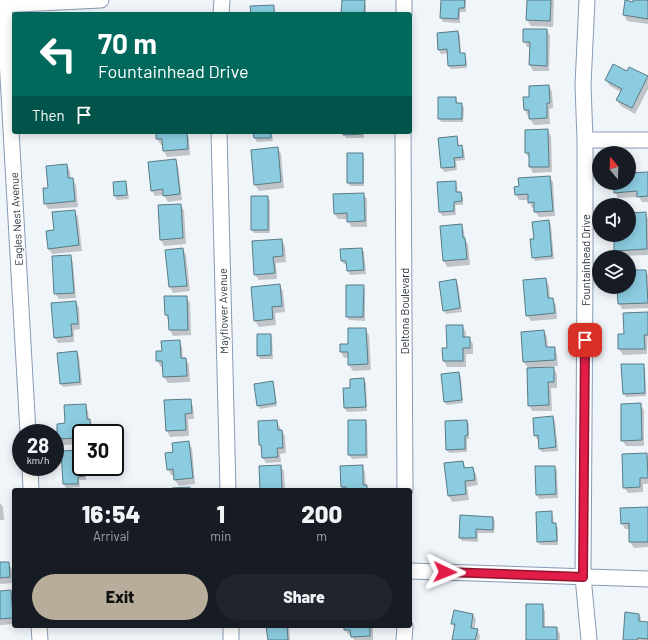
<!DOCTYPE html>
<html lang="en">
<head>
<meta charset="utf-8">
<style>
  body { margin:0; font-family:Barlow,sans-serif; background:#20242c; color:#f1f3f6; height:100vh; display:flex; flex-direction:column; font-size:15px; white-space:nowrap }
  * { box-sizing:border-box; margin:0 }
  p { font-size:13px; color:#9ea1a6 }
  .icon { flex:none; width:22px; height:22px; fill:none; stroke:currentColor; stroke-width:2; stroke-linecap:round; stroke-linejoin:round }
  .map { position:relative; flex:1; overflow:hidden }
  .sheet { position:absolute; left:12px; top:488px; width:400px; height:140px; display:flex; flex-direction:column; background:#171b24; border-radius:4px; box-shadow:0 2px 10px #0003 }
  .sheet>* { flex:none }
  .banner { position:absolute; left:12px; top:12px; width:400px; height:122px; border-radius:4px; box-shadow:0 2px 10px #0003; background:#00695c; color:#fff; overflow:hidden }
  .needle { width:26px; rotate:341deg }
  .controls { position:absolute; left:592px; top:146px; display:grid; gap:8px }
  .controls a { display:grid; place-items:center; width:44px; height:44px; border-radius:50%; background:#171b24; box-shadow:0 2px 10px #0003; font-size:20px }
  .speed { position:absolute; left:12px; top:424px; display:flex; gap:8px; font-size:20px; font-weight:700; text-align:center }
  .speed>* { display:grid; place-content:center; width:52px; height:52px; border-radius:50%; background:#171b24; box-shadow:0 2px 10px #0003; line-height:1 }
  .speed small { font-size:10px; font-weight:400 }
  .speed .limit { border:2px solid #111; border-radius:6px; background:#fff; color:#111 }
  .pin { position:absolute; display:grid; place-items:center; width:34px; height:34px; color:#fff; margin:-17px; border-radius:8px; box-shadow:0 2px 6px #0006 }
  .me { position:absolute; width:44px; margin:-22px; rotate:92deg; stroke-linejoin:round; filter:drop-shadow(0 0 3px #0008) }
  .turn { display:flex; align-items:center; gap:14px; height:84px; padding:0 20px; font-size:18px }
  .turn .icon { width:52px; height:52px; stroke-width:2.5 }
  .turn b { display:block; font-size:28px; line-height:34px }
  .then { display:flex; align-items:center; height:38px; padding:0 20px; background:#0003; gap:8px; font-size:15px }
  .eta { display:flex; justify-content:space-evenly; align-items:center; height:68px; text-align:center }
  .eta b { font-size:24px; font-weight:800; line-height:28px }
  .cta { display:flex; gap:8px; margin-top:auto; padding:8px 20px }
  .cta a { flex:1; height:46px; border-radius:24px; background:#b7ad9a; color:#111; font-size:16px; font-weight:800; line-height:46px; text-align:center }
  .cta a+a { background:#20242c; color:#f1f3f6 }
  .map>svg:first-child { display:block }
  .shadow { fill:#0003 }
  .building { fill:#8ccce0; stroke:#597b85 }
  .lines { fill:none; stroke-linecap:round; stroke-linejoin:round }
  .minor-casing { stroke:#889bb3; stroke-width:17 }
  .minor { stroke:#fff; stroke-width:15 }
  .route-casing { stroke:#92132f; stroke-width:10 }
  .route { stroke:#e11d48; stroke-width:7 }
  .labels { text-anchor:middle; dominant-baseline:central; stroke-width:3; stroke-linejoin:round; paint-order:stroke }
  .street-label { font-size:11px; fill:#2d353f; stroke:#fff }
</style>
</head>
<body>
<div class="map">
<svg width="648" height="640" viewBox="0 0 648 640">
  <rect width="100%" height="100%" fill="#f0f5fa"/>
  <path class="shadow" d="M343,0L364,1L366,5V14H342Z
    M442,0H466V12H460V23L443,22L441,18Z
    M528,0H554L553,27L531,26L527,20Z
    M634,0H648V24L627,21L624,15L634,3Z
    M273,6L275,10L276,14H252Z
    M547,30L550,36L549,71H533L530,65V47H527L524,41Z
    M458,32L460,36L461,54H464L466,58L467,68L451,69L449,66L448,53L441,54L439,50L438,34Z
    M630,68L648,78V89L635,114L621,106L617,100L621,92L610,86L606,80L627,73Z
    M549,86L552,92L553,108L549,109L550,124L534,125L530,119V116H528L525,110L530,98Z
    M456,98L458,104H461L464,108L463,122H441L439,118Z
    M547,130L551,136L552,172L533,173L530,167V159L526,153Z
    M157,132H186L189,138L190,155L167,157L164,151V144L161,145L157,139Z
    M254,132H272L273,141L257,142L255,138Z
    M344,132H364V138H346Z
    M456,137L458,141L459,147L461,146L464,150L465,160L456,161L457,170L444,172L442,168L440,139Z
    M278,148L281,154L284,188L259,191L255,185Z
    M362,154L364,158V186H350L348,183Z
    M175,160L178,166L182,200L168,202L164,195L155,196L152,191Z
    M67,165L70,171L71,179H73L76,185L78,207L48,209L45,203L49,189Z
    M648,173V202H642L639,197L618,198L615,192V183H629V174Z
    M549,177L553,182L555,216L539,217L535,212V208H532L529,200H519L516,194Z
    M125,182L127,186L129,199L117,200L115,196Z
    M455,182L457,186L458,193H460L463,197V205H455L456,215L442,216L440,212Z
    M363,194L367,199V227H351L348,219H338L335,214Z
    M268,197L270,201V233H254L252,230Z
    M180,205L184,210L186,244L164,246L161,240Z
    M74,211L78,217L82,251L52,254L49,249L55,231Z
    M645,213L648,218V255L619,256L615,250L622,235H629V214Z
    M549,221L551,225L554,259L535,261L533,257L535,240Z
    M461,225L464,231L465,240L468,244L470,265L447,267L444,261Z
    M281,240L285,246L286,262L276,263L277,279L259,280L255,275Z
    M183,249L186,255L190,291L173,293L170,287L166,250Z
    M362,249L364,252L366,274L350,275L348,271L347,264H344L342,261Z
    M70,256L73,262L76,298L59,299L55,293Z
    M629,271H646L648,275V308L622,309L619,303L618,287H629Z
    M545,279L549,285L550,299H553L556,305L557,319L531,321L527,315Z
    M456,281L458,284L462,312L446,314L444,310Z
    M279,285L283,291L285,312L275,313L276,325L259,327L255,321Z
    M363,286L365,290V321L349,320L347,317Z
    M165,297H186L190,303L191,335L173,336L170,330L169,321L166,315Z
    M76,302L79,308L80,329L74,330V342L58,343L55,337Z
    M648,313L647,354L623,355L619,349V335H625Z
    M462,326L466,332V338H469L473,344V354H466V367H447L444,361L448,349Z
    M365,329L369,335L371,370L353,371L349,365V357L344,358L341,352Z
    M544,331L547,337L548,348H554L557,354L558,366L538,367V369L553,368L557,374V388H551L552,411H532L529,405L528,368L524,362Z
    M270,335L272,338L273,359H260L258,355Z
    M179,341L182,347L183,359H186L189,365L190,382L168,383L164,377V366L161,367L157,361L163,352Z
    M77,352L79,356L82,385L63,387L61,383Z
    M643,365L645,368L646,396L626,397L624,393Z
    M459,373L461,377L463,403L447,405L444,401Z
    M364,379L366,383L367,411L347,412L345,408L351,389Z
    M272,382L274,386L277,406L260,409L258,405Z
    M190,400L193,406L194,419H188L189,436L170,437L167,431Z
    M640,404L644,410V446H626L622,440Z
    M85,405L88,411L89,420L93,426V433H81V444L62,445L58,439V425L66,424Z
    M553,417L555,421L558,451L542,452L540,449L539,439H537L535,435Z
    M276,421L280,427V431H282L285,436L286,453L280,454L281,462L266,463L263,458L262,449L260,445L259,422Z
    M365,421L367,424L368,458L352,459L349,455Z
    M467,421L469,424V439H467V452L449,453L447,449Z
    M188,442L192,448L195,484L179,486L175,480V475H171L168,469Z
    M78,451L80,455L81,470L84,469L86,473V480H79L80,487L66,488L64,484L62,452Z
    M646,454L648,457V484H643V492L628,493L624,487Z
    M463,462L466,468H473L476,474L478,485L467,487L469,500L452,502L449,496Z
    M280,466L284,471L285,490H261Z
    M362,466L365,472L366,486L369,490H343L342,487Z
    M554,467L557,470L558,498L539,499L537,495Z
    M0,503L3,507L4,520H0Z
    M648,508V547L634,548L630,542V529H625L622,523Z
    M551,512L553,516L554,524H555L558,528V545H541L538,542Z
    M492,518L495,521L494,533H478V542L462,541L460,538Z
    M0,563H8L12,569L13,583L0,584Z
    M10,591L14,597V624L0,625V592Z
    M542,605L545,611V628H556L560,634V640H527Z
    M473,614L476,620L474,630H477L480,636L479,640H453L455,629L452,623Z
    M639,614L641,618L640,622L648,623V640H624Z
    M169,626H189V628Z
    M267,626H289L290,640H269Z
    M345,626H373V640H354L352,635H349L345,630Z"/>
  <path class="building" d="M342,0H365L364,14H341Z
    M441,0H465L464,8H459L458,19L440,18Z
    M527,0H551L550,21L526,20Z
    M625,0L633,2V0H648V19L623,15Z
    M274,5V14H251L250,6Z
    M523,29H547V66L529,65L530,42H523Z
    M458,31L460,53H465L466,65L448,66L447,49L438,50L437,33Z
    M613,64L627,71L629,67L648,76L632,108L616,100L622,89L605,80Z
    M549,85L550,103H547V118L529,119V110H524L523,97H529V86Z
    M438,97H456V103H462V119H438Z
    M548,129L549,167H529V153H525V130Z
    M156,132H187L188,149L163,151L162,139H156Z
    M253,132H271V138H254Z
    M343,132H362V134L343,135Z
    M457,136L458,146L462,145L463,157L454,158L455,167L441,168L438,138Z
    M278,147L281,182L254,185L251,150Z
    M347,153H363V183H347Z
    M176,159L180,194L163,196V189L151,191L148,162Z
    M67,164L68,178H73L75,201L44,204L43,188H48L46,166Z
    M648,172V196L637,197V191L614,193V183H629V173Z
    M550,176L553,211L534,212V202L528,203V194L515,195L514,187L519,186L518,178Z
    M126,181L127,195L114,196L113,182Z
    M456,181V192H461L462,201L454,202V211L439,212L437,182Z
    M364,193L365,221L347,222V213L334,214L333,194Z
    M251,196H268V230H251Z
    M181,204L183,238L160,240L158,205Z
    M75,210L79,245L48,249L46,231L54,230L52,212Z
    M646,212L647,249L614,251V236L629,235V213Z
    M549,220L552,256L532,258L530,239H534L532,222Z
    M462,224L463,238H465L467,259L443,261L440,226Z
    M282,239L283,256L273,257L275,273L254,275L252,241Z
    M183,248L187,286L169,287L165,250Z
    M362,248L364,270L347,271L346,261H341L340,249Z
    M71,255L74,293L54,294L52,256Z
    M629,270H646L648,303L618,304L617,287H629Z
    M546,278L548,298H553L555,313L526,316L523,280Z
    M456,279L460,308L443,311L439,282Z
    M280,284L282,306L272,307L273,319L254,321L251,287Z
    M346,285H364L363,317H346Z
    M164,296H187L188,330H169L168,315H165Z
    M76,301L78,324H71L72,336L54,338L51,303Z
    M648,312V335H644L645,349H618V334H624L623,313Z
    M446,325H463V337H470V348H463V361H443L442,348H447Z
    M348,328H366L368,364L348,365V352H340V344H348Z
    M544,330L546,347H555V360L523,362L521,332Z
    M257,334H271V355L257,356Z
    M180,340L181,358H186L187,376L163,377L162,361H156V351H162L161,341Z
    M77,351L80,382L60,384L57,353Z
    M621,364H644L645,393L623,394Z
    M554,367V382H548L549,405L528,406L527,368Z
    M459,372L462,400L444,402L441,374Z
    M364,378L366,407L344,408L343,388H350V379Z
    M273,381L276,403L257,406L254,384Z
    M191,399L192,413L185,414L186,430L166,431L164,400Z
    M641,403L642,440L621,441V404Z
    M86,404L87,419H90L91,433H81V438L57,439V424L65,423L64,405Z
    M553,416L556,447L539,449L538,435L534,436L533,418Z
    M277,420L278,430H282L283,448H277L278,457L262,458L261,445H259L258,421Z
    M348,420H366V455H348Z
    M467,420L468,435L465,436V449L446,450L445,421Z
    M189,441L193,478L174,480L173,469L167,470L165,453L173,452L172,443Z
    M79,450L80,469L84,468L85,476L78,477V484H63L61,451Z
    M647,453L648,478H640V487L623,488L622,454Z
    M463,461L464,468L473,467L475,480L465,481L466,494L448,496L444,463Z
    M281,465L282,490H260L259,466Z
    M363,465V485H367V490H346V487H341L340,466Z
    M535,466H555L556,494L536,495Z
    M190,487V490H172V488Z
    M648,507V542H629V523L621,524L620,508Z
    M552,511V523H556L557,541L537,542L536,512Z
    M460,515L493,517V530L476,529V538H459Z
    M0,562H9L10,577L0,578Z
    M11,590L13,618L0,619V591Z
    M526,604H543V627H557V640H526Z
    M454,610L473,614L471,628L478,629L475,640H452L455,624H451Z
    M625,612L639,614V621L648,622V639L638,638L637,640H623Z
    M266,626H287L288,640H268Z
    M344,626H370V636L351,637L350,630H344Z"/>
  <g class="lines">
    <defs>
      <path id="minor" d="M587,0L583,85L585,140V276L583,577L589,640
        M0,5L101,0
        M4,5L28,433
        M221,14L222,0
        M404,14V0
        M219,132L228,490
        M403,132L405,490
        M585,140H648
        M30,467L31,490
        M410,571L648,579
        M39,626L40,640
        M231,626V640
        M404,640L405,626"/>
    </defs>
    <use href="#minor" class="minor-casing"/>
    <use href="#minor" class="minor"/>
  </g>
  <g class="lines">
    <defs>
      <path id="route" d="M445,572L583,577L585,340"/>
    </defs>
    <use href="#route" class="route-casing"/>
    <use href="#route" class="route"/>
  </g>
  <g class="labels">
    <g class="street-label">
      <text transform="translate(16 219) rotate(-93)">Eagles Nest Avenue</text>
      <text transform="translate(585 260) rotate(-90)">Fountainhead Drive</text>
      <text transform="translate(223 311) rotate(-91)">Mayflower Avenue</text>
      <text transform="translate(404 311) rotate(-90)">Deltona Boulevard</text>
    </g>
  </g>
</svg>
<div class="controls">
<a><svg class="needle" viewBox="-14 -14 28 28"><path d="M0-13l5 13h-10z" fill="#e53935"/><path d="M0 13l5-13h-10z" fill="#9ea1a6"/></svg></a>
<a><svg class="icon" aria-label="sound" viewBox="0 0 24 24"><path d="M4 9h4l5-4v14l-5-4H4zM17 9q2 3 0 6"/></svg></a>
<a><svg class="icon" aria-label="layers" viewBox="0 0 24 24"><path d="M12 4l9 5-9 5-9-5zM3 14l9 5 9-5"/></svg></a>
</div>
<div class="speed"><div>28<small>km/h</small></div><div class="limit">30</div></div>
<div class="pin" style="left:585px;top:340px;background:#d93025"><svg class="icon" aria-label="arrive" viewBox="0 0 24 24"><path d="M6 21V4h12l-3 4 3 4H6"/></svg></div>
<svg class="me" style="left:445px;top:572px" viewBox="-20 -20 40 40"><path d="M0-17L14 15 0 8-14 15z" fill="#e11d48" stroke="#fff" stroke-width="4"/></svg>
<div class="banner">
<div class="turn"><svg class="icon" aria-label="left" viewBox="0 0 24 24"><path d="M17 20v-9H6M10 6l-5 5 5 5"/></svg><div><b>70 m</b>Fountainhead Drive</div></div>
<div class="then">Then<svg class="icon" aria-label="arrive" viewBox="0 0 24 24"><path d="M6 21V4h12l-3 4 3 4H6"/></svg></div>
</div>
<section class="sheet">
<div class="eta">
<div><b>16:54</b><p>Arrival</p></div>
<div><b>1</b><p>min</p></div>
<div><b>200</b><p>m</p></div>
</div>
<div class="cta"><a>Exit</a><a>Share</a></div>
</section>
</div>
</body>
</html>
